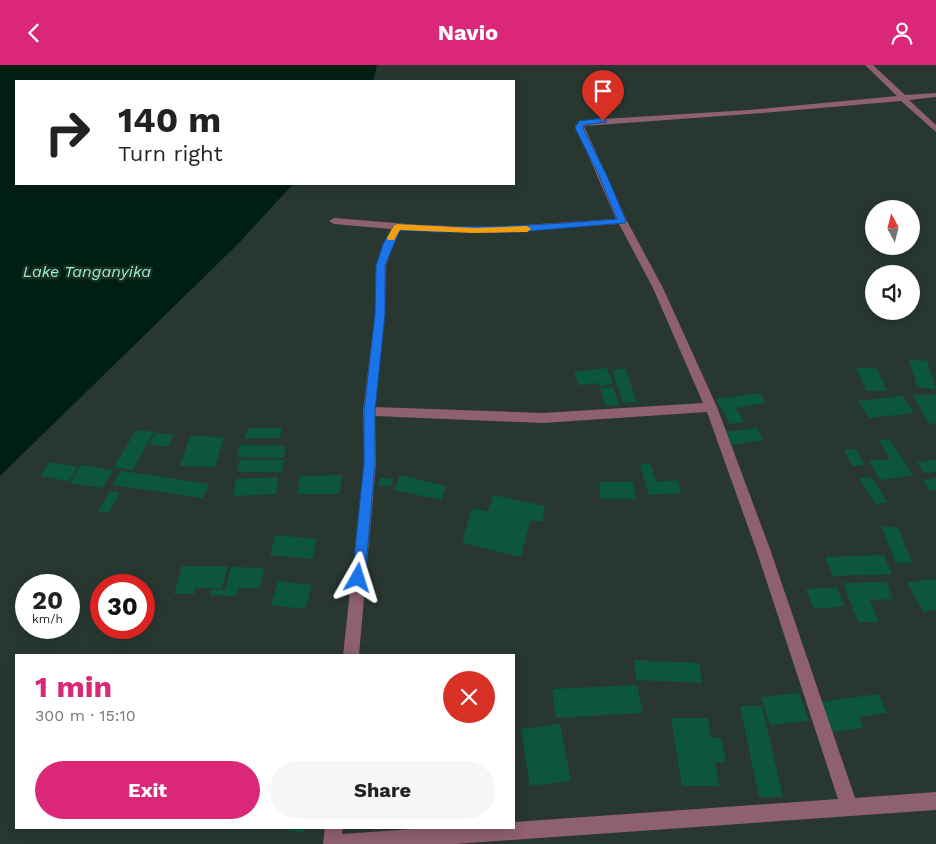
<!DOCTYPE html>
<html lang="en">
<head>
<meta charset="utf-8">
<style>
  body { margin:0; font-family:"Work Sans",sans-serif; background:#f6f6f6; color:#222; height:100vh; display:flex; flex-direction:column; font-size:19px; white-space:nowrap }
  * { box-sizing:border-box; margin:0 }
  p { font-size:16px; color:#767676 }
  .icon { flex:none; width:28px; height:28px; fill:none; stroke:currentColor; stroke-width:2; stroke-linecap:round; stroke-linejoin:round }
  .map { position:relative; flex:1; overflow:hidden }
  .panel { position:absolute; left:15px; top:589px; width:500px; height:175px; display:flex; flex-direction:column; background:#fff; border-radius:0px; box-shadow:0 2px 12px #0003 }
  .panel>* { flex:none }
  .banner { position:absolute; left:15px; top:15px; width:500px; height:105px; border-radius:0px; box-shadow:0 2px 12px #0003; background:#fff; color:#222; overflow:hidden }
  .needle { width:32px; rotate:353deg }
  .controls { position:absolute; left:865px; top:135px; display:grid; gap:10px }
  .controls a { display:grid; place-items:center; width:55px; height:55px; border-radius:50%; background:#fff; box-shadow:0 2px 12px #0003; font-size:25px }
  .speed { position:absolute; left:15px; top:509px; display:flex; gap:10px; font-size:25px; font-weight:700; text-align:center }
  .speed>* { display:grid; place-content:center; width:65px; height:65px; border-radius:50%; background:#fff; box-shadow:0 2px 12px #0003; line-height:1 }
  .speed small { font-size:12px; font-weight:400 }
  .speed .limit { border:8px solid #d22; background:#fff; color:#111 }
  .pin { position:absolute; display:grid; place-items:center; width:42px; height:42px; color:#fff; margin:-51px -21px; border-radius:50% 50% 50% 0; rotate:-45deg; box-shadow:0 0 5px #0007 }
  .pin .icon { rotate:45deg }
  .me { position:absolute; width:55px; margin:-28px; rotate:6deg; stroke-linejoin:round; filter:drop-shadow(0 0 4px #0008) }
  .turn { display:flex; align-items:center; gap:18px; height:105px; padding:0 20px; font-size:22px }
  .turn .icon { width:65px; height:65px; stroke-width:2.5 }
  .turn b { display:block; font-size:35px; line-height:42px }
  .round { display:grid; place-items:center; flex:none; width:52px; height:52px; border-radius:26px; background:#f6f6f6 }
  .head { display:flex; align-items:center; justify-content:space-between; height:85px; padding:0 20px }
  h1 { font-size:30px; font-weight:700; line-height:38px; color:#db2777 }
  .cta { display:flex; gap:10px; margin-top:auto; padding:10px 20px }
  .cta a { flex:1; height:58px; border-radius:30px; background:#db2777; color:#fff; font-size:20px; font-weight:700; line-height:58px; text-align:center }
  .cta a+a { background:#f6f6f6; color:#222 }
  header { display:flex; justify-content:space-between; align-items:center; height:65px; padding:0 20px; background:#db2777; color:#fff; font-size:22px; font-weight:700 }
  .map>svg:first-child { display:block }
  .water { fill:#001f13 }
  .building { fill:#0c563e }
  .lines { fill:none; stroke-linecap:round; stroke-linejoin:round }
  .minor { fill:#8f606d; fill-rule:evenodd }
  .route { fill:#1a73e8; stroke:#114b97 }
  .slow { fill:#f59e0b }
  .labels { text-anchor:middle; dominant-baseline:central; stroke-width:5; stroke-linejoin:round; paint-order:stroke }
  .water-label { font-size:16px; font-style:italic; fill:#90f2c9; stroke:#1f2d27 }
</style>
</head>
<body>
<header><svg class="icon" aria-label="back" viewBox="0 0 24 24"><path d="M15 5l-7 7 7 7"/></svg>Navio<svg class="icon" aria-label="person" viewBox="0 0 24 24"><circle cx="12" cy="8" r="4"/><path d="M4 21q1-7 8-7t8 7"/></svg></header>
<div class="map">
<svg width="936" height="779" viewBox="0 0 936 779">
  <rect width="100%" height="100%" fill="#283831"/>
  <path class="water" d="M0,0H377L373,16H16V119H293L239,178L0,411Z"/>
  <path class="building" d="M909,294L927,296L936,324L917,322Z
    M607,303L613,319L599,321L598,318L578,320L574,307Z
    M625,303L637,337L623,338L612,305Z
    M856,303H877L887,326H866Z
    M613,322L619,340L606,341L600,323Z
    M760,328L766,338L736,343L744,357L730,359L716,334Z
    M913,330H936V358L929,359Z
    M903,331L914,348L869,353L858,336Z
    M248,363H282L280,373H245Z
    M757,363L764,375L731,380L725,367Z
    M136,365L154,367L133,405L114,402Z
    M156,368L174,370L168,382L149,379Z
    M190,371L224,372L215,402L180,401Z
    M889,374L913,410L880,415L869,396L890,394L879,375Z
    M240,380L286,381L283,393L237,392Z
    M856,384L864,400L852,401L844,385Z
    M240,395H284L282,407H237Z
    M936,395V407L924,408L917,397Z
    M49,397L78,402L69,416L40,411Z
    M650,398L656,417L678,415L681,428L649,430L640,400Z
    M81,400L113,405L102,423L70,418Z
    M120,406L151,410L209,419L203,433L112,420Z
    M342,410L339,429H297L300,411Z
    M400,410L446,421L441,435L394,425Z
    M278,412L276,429L233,431L236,414Z
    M872,412L887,437L875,439L859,413Z
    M380,413L393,414L391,421L378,420Z
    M936,413V425L929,426L923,415Z
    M599,417H633L636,434H601Z
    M110,426L120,427L109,448L98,446Z
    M493,430L545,441L542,457L530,455L521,492L462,478L472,443L488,447Z
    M881,461L898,462L912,498H896Z
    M275,470L317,474L312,494L270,490Z
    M884,490L892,509L833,511L825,492Z
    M182,501H228L222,523H195L194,529H174Z
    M231,502L264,503L260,523H238L236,531L210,530L211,524L225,525Z
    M936,514V545L923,547L907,517Z
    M278,516L312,520L305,544L271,540Z
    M886,517L893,534L870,535L879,557H858L843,518Z
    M836,522L845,541L814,544L806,524Z
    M634,595L699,598L702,618L636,615Z
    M637,620L643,648L556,653L552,624Z
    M799,628L809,656L770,660L761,632Z
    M878,629L887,648L859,652L863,663L832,667L820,637Z
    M740,641H762L783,732H759Z
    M671,653H708L711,673H721L726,697H715L719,721H682Z
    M560,659L571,716L530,721L521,664Z
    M272,762H305L304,768Z"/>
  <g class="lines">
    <path class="minor" d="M865,0H873L905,30L936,28V32L909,35L936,60V67L901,36L749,49L584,61L627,156L663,223L717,342L770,484L855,733L936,727V745L455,779H323L325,762H343L342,769L441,762H514V757L838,734L756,484L707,347L543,358L375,351L376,398L359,590H343L364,398L363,346L375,249L376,201L383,179L391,164L334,159L329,156L334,153L420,160L491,162L616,154L575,60L587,55L749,45L897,31ZM619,159L653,223L703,338L543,348L375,342L385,249L386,201L393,179L400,165L491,168Z"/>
  </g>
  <path class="route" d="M603,53L606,54V57L584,60L583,63L607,111L626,156L625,158L518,167H433L400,165L385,201V249L375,346V398L365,513L363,518L358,519L354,518L352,513L364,398V346L375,249L376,201L383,179L394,160L397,159C471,165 543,160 617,154L599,111L575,63L579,56Z"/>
  <path class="slow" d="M397,159L474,163L527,161L531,164L527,167L474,168L400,165L394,175H388L387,173L394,160Z"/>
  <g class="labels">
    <g class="water-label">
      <text x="87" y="206">Lake Tanganyika</text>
    </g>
  </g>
</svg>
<div class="controls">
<a><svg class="needle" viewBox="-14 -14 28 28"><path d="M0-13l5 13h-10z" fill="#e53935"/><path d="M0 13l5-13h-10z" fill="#767676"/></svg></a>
<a><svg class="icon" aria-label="sound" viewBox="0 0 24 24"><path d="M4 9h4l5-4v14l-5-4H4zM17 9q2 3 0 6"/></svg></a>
</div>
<div class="speed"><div>20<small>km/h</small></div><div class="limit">30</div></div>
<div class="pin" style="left:603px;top:56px;background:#d93025"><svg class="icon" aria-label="arrive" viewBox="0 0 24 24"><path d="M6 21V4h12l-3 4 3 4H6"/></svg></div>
<svg class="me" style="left:358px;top:513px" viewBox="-20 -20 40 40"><path d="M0-17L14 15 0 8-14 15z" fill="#1a73e8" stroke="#fff" stroke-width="4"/></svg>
<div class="banner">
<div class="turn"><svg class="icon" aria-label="right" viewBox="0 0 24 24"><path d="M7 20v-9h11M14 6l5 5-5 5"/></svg><div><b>140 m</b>Turn right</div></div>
</div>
<section class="panel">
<div class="head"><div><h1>1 min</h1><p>300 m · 15:10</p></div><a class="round" style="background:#d93025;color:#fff"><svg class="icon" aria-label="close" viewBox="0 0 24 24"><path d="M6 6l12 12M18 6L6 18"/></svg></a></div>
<div class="cta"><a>Exit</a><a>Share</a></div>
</section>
</div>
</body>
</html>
